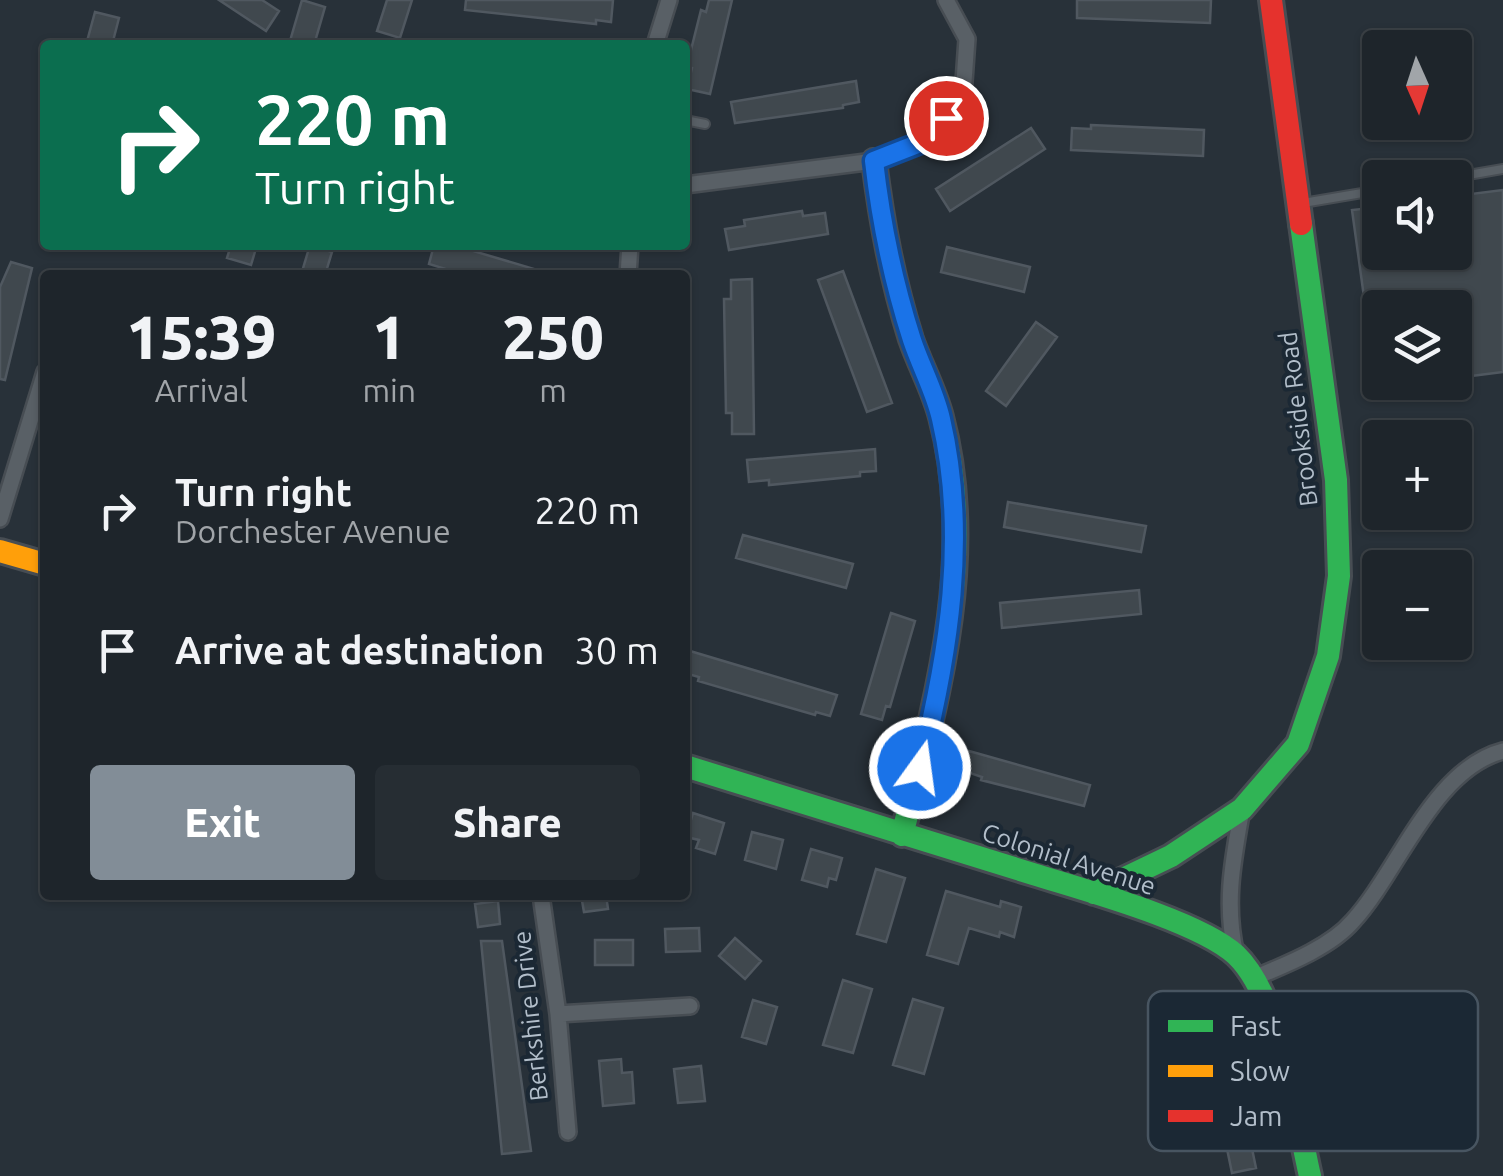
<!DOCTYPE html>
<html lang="en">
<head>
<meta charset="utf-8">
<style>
  body { margin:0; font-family:Ubuntu,sans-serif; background:#262d33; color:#f1f3f6; height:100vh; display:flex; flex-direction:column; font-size:38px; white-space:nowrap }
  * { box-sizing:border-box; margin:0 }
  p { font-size:32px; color:#a1a5a9 }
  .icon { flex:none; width:55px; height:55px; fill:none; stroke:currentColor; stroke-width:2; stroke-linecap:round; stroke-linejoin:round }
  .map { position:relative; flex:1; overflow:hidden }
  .drawer { position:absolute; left:40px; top:270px; width:650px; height:630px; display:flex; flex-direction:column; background:#1e252b; border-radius:10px; box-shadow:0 2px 8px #0004,0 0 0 2px #3c4247 }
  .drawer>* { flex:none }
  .top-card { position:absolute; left:40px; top:40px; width:650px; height:210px; border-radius:10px; box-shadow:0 2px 8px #0004,0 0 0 2px #3c4247; background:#0b6e4f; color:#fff; overflow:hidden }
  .needle { width:65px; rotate:177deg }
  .fabs { position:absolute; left:1362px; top:30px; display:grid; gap:20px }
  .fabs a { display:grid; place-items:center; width:110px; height:110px; border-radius:10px; background:#1e252b; box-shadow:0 2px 8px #0004,0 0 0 2px #3c4247; font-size:50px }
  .pin { position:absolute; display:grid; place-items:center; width:85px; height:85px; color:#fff; margin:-42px; border:5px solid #fff; border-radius:50%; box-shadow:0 2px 10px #0007 }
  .me { position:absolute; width:110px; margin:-55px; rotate:14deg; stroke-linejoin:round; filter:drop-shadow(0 0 8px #0008) }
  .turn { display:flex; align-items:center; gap:35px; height:210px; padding:0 50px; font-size:45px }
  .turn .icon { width:130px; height:130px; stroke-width:2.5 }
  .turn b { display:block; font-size:70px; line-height:85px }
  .eta { display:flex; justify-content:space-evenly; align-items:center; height:170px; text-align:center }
  .eta b { font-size:60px; font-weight:800; line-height:70px }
  .cta { display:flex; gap:20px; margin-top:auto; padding:20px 50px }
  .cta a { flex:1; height:115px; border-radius:10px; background:#828d97; color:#fff; font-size:40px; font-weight:800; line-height:115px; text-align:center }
  .cta a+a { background:#262d33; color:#f1f3f6 }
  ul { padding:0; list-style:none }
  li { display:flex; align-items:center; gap:30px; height:140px; padding:0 50px }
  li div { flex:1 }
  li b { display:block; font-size:38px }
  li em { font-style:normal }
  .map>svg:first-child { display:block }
  .building { fill:#40484e; stroke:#505860; stroke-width:2.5 }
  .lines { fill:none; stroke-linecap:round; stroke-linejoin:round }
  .lane-casing { stroke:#474d53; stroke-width:12 }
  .street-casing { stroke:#474d53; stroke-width:20 }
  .fast-casing { stroke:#474d53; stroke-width:28 }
  .slow-casing { stroke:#474d53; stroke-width:28 }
  .jam-casing { stroke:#474d53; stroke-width:28 }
  .lane { stroke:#596066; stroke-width:8 }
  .street { stroke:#596066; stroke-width:15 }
  .fast { stroke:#30b455; stroke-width:22 }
  .slow { stroke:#ff9f0a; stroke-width:22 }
  .jam { stroke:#e5322d; stroke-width:22 }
  .route-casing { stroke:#114b97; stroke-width:25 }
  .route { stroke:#1a73e8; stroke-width:18 }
  .labels { text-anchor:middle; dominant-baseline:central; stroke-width:8; stroke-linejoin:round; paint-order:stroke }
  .street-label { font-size:25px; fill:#b2beca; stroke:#1b2834 }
  .key { fill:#1b2834; stroke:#485561; stroke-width:2.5 }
  .key-label { font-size:28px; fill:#b2beca }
</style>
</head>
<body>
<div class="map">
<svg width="1503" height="1176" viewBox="0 0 1503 1176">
  <rect width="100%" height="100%" fill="#283139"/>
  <path class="building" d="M219,0H262L279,11L266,31Z
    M302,0L325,7L314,45L290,41Z
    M387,0H412L400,38L377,31Z
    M466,0H613L611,22L596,20V24L465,10Z
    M709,0H732L710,94L687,89L692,68L687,66L701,10L706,12Z
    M1077,0H1211L1210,23L1077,18Z
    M95,12L119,18L112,45H86Z
    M856,81L859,102L843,105V108L735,123L731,102Z
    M1091,125L1204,130L1203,156L1071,150L1072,128L1091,129Z
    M1031,128L1045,149L950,211L936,189Z
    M1503,190V372L1455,378V308H1380V347L1371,348L1352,210L1380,207V252H1455V196Z
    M802,211L803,216L825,213L828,234L729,250L725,229L745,226L744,220Z
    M231,245H257L251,265L227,258Z
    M310,245L332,252L325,275H301Z
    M434,245H453L541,271L540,275H465L429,264Z
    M947,247L1030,267L1024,292L941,272Z
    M11,262L32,268L5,380L0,379V287Z
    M843,271L892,403L867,412L818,280Z
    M752,279L754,434H732V413H726L724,299H731V280Z
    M1036,322L1057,337L1006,406L986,391Z
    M875,449L876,471L860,472V476L769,485V480L749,482L747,460Z
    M1008,502L1146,526L1141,552L1004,527Z
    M743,535L853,564L846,588L736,558Z
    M1139,590L1141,614L1002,628L1000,603Z
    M891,613L915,621L890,707L886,706L882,720L861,714Z
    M690,651L837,695L830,716L816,712L815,715L698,681L699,677L685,673Z
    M969,751L1090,785L1084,806L981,780L982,777L964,771Z
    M693,813L724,823L715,854L696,848L699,840L686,837Z
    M752,832L783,840L776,869L745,860Z
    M811,849L842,858L836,880L829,878L827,887L802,880Z
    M876,869L905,878L886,942L857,934Z
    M946,891L1000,907L1001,901L1021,907L1014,937L1000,932L999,937L969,928L958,964L927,955Z
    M581,895H606L608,909L584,912Z
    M498,901L500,924L478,927L475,904Z
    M699,928L700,951L666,952L665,929Z
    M735,938L761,961L745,979L719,956Z
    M595,940H633V965H595Z
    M481,941H502L531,1151L502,1154Z
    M843,980L872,989L853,1053L823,1045Z
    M913,999L943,1008L924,1074L893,1065Z
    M753,1000L777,1007L766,1044L742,1037Z
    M621,1059L622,1073L632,1072L634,1103L603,1106L599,1061Z
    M701,1066L705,1101L678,1103L674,1069Z
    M1250,1139L1256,1168L1232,1173L1226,1144Z"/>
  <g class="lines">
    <defs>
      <path id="lane" d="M685,120L705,124
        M1451,178L1503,169
        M1303,203L1380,190"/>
      <path id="street" d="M655,45L669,0
        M685,185L874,161L930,139L963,96L967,39L946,0
        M628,275L630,245
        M0,519L45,372
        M541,895L558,1014L568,1132
        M1236,955C1224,904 1233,860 1242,809
        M1254,978C1285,965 1331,947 1353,921C1398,872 1433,769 1503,751
        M558,1014L690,1006"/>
      <path id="fast" d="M874,161C882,224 892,278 911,339C920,365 934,390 941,417C978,556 937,700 902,835
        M685,766C801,802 917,838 1033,874C1084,890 1199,921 1236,955C1281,998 1296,1116 1310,1176
        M1094,893L1171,856L1242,809L1298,744L1328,656L1339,576L1336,480L1301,224"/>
      <path id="slow" d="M0,551L45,564"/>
      <path id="jam" d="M1271,0L1301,224"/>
    </defs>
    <use href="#lane" class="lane-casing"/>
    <use href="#street" class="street-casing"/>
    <use href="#fast" class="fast-casing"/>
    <use href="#slow" class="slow-casing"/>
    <use href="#jam" class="jam-casing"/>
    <use href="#lane" class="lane"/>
    <use href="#street" class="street"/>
    <use href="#fast" class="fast"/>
    <use href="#slow" class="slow"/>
    <use href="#jam" class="jam"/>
  </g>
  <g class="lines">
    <defs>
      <path id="route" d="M920,768C949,654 968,535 941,419C935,392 921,367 912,340C893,281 881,223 874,161L930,139L946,118"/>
    </defs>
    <use href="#route" class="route-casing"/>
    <use href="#route" class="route"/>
  </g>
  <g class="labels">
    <g class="street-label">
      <text transform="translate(1298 419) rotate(-97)">Brookside Road</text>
      <text transform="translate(1069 859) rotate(18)">Colonial Avenue</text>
      <text transform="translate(530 1016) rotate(-96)">Berkshire Drive</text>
    </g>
  </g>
  <rect x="1148" y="991" width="330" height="160" rx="15" class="key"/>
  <rect x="1168" y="1020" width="45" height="12" fill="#30b455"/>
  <rect x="1168" y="1065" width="45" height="12" fill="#ff9f0a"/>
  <rect x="1168" y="1110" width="45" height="12" fill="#e5322d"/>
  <g class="key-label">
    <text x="1230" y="1036">Fast</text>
    <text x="1230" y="1081">Slow</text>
    <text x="1230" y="1126">Jam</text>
  </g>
</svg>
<div class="fabs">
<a><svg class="needle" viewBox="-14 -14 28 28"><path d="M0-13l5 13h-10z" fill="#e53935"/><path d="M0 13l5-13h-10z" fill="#a1a5a9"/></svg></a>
<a><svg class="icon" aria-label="sound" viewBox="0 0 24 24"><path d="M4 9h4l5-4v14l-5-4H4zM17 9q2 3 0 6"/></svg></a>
<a><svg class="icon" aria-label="layers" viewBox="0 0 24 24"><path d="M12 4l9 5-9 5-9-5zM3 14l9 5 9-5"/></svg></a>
<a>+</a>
<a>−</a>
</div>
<div class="pin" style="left:946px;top:118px;background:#d93025"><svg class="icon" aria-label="arrive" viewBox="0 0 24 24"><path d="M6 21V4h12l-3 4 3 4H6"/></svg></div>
<svg class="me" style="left:920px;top:768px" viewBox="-20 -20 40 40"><circle r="17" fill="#1a73e8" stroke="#fff" stroke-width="3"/><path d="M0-11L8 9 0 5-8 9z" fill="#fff"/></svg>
<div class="top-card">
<div class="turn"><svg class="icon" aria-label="right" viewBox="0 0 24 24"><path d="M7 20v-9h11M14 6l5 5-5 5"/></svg><div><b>220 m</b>Turn right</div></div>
</div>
<section class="drawer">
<div class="eta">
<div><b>15:39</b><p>Arrival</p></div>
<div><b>1</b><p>min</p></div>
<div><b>250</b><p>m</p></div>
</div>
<ul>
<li><svg class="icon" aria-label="right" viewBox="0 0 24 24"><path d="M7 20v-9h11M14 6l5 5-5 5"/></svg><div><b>Turn right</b><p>Dorchester Avenue</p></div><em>220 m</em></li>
<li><svg class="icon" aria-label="arrive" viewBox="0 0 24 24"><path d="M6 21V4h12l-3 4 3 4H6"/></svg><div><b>Arrive at destination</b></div><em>30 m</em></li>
</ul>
<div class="cta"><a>Exit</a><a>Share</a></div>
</section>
</div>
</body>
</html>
